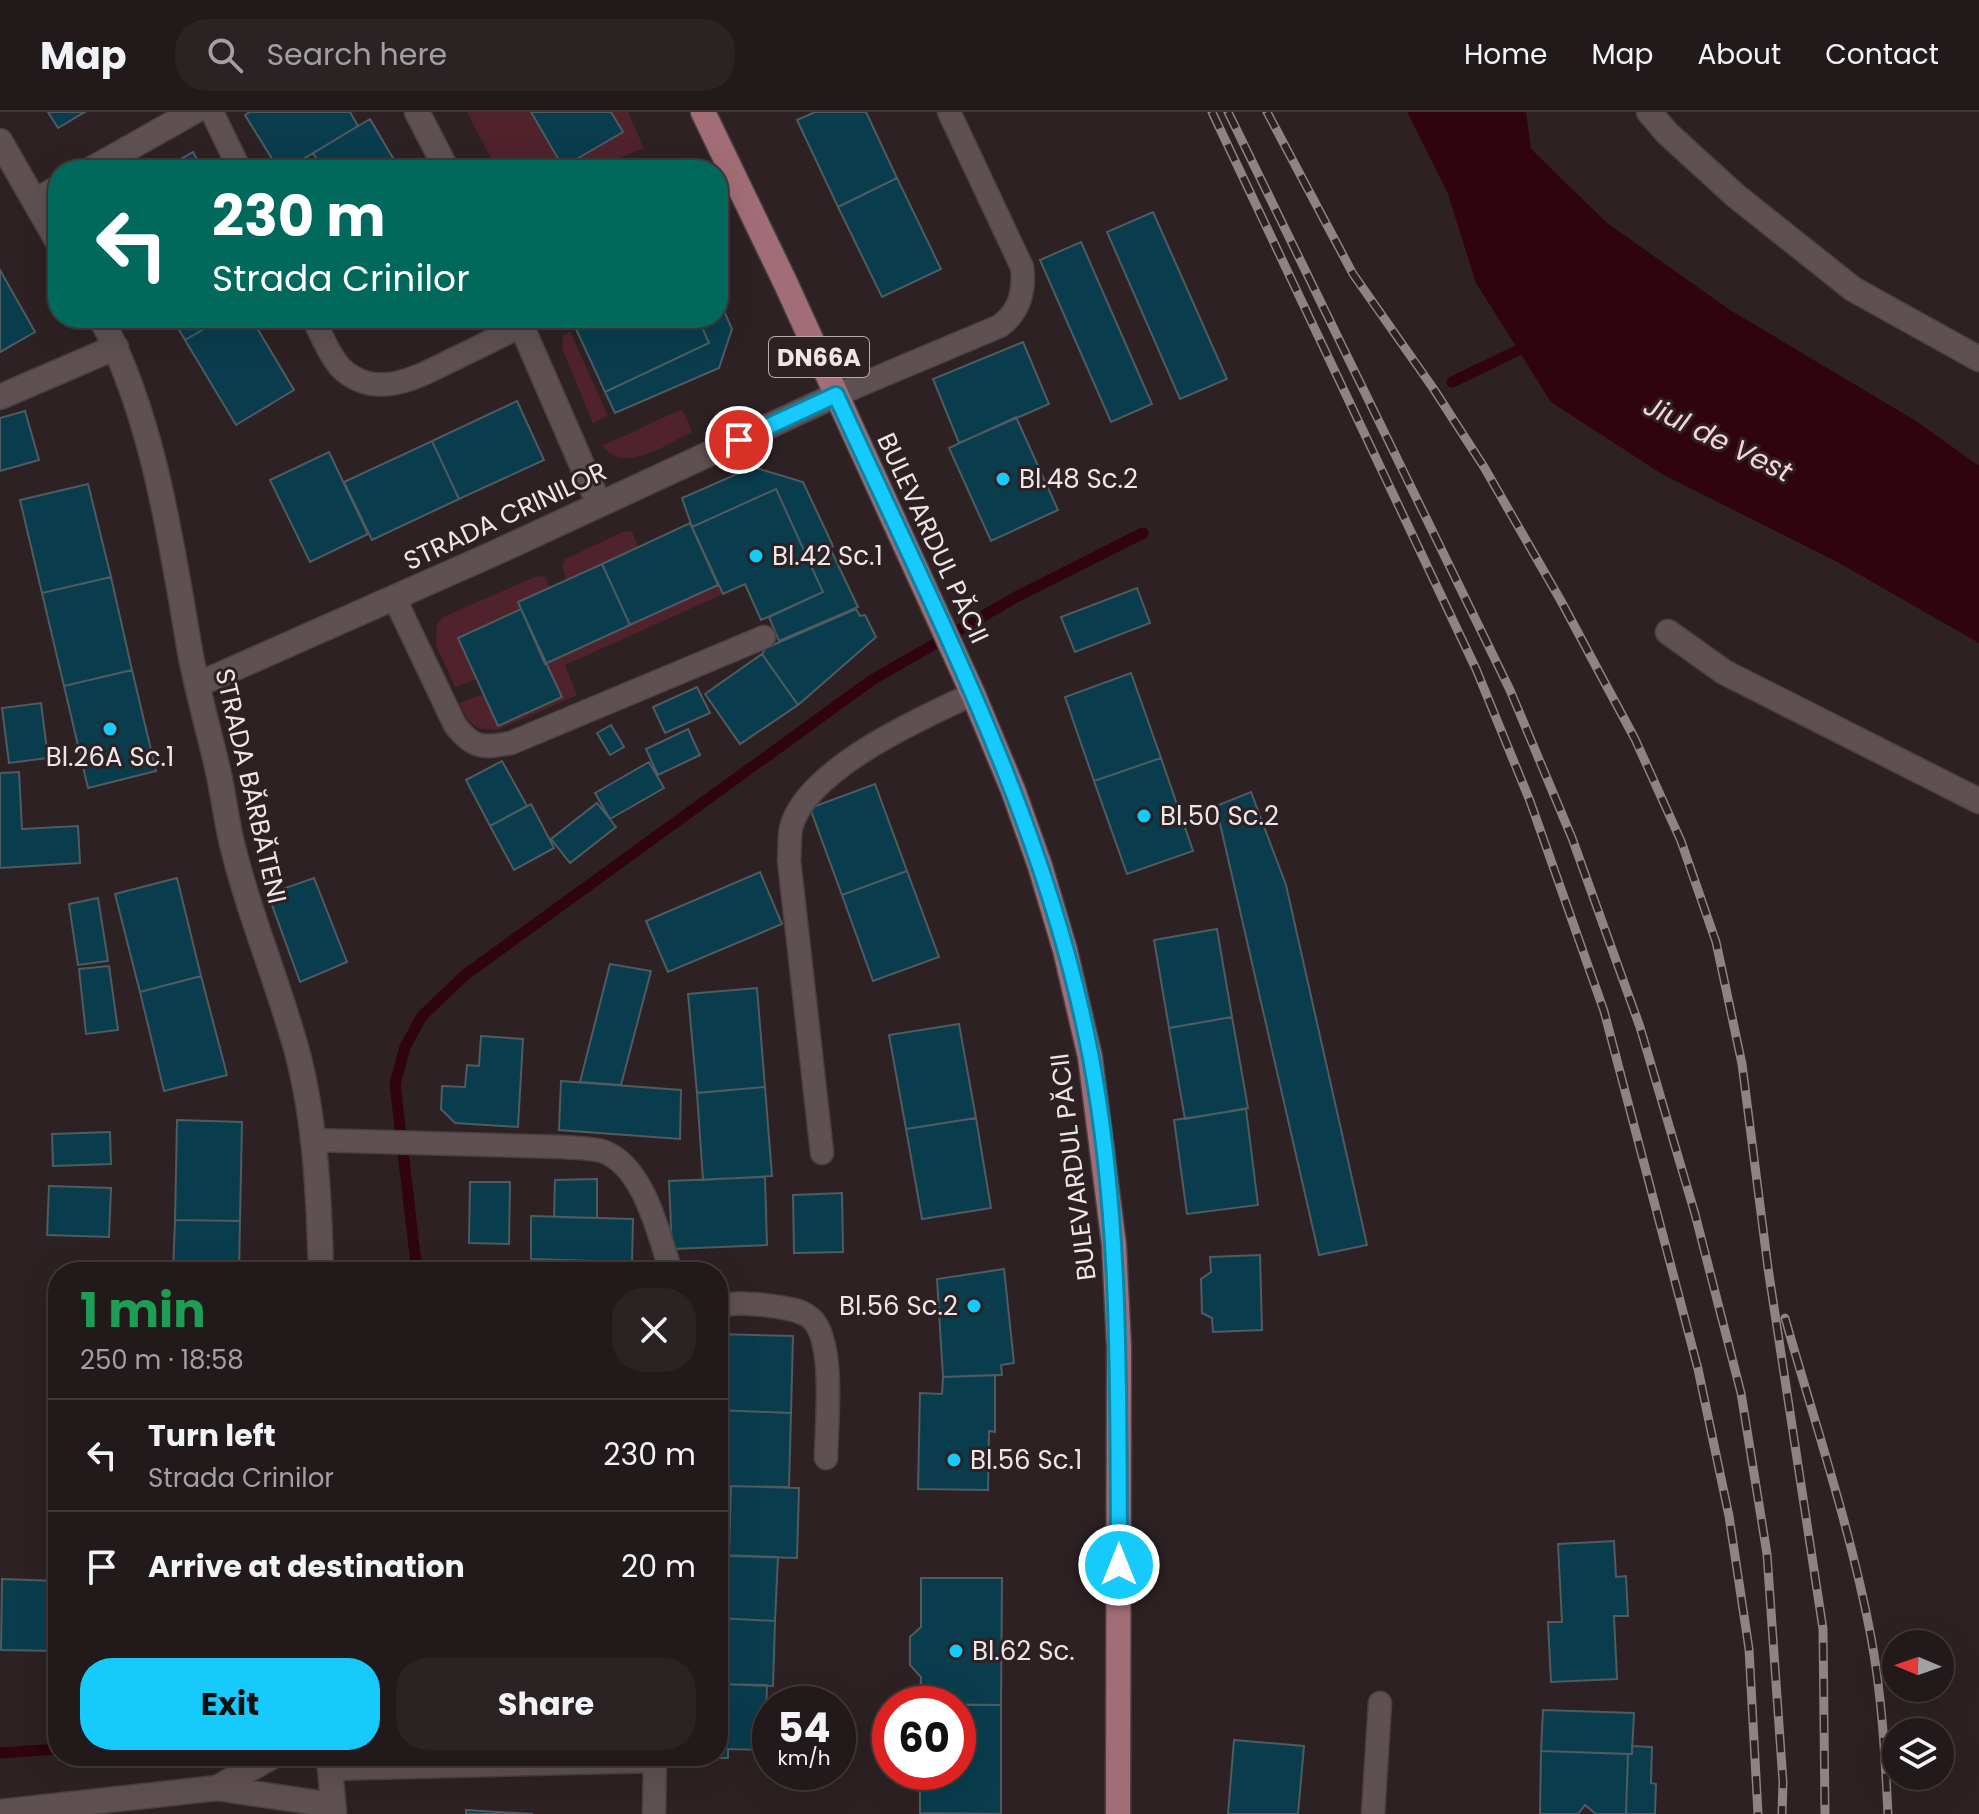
<!DOCTYPE html>
<html lang="en">
<head>
<meta charset="utf-8">
<style>
  body { margin:0; font-family:Poppins,sans-serif; background:#2a2223; color:#f1f3f6; height:100vh; display:flex; flex-direction:column; font-size:30px; white-space:nowrap }
  * { box-sizing:border-box; margin:0 }
  p { font-size:26px; color:#a2a0a2 }
  .icon { flex:none; width:44px; height:44px; fill:none; stroke:currentColor; stroke-width:2; stroke-linecap:round; stroke-linejoin:round }
  .map { position:relative; flex:1; overflow:hidden }
  .details { position:absolute; left:48px; top:1150px; width:680px; height:504px; display:flex; flex-direction:column; background:#22191a; border-radius:32px; box-shadow:0 8px 32px #0002,0 0 0 2px #3f3839 }
  .details>* { flex:none }
  .hud { position:absolute; left:48px; top:48px; width:680px; height:168px; border-radius:32px; box-shadow:0 8px 32px #0002,0 0 0 2px #3f3839; background:#00695c; color:#fff; overflow:hidden }
  .needle { width:52px; rotate:272deg }
  .fabs { position:absolute; left:1882px; top:1518px; display:grid; gap:16px }
  .fabs a { display:grid; place-items:center; width:72px; height:72px; border-radius:50%; background:#22191a; box-shadow:0 8px 32px #0002,0 0 0 2px #3f3839; font-size:40px }
  .speed { position:absolute; left:752px; top:1574px; display:flex; gap:16px; font-size:40px; font-weight:700; text-align:center }
  .speed>* { display:grid; place-content:center; width:104px; height:104px; border-radius:50%; background:#22191a; box-shadow:0 8px 32px #0002,0 0 0 2px #3f3839; line-height:1 }
  .speed small { font-size:20px; font-weight:400 }
  .speed .limit { border:12px solid #d22; background:#fff; color:#111 }
  .pin { position:absolute; display:grid; place-items:center; width:68px; height:68px; color:#fff; margin:-34px; border:4px solid #fff; border-radius:50%; box-shadow:0 2px 8px #0007 }
  .me { position:absolute; width:88px; margin:-44px; rotate:0deg; stroke-linejoin:round; filter:drop-shadow(0 0 6px #0008) }
  .turn { display:flex; align-items:center; gap:28px; height:168px; padding:0 32px; font-size:36px }
  .turn .icon { width:104px; height:104px; stroke-width:2.5 }
  .turn b { display:block; font-size:56px; line-height:68px }
  .round { display:grid; place-items:center; flex:none; width:84px; height:84px; border-radius:32px; background:#2a2223 }
  .summary { display:flex; align-items:center; justify-content:space-between; height:136px; padding:0 32px }
  h1 { font-size:48px; font-weight:700; line-height:60px; color:#1e9e55 }
  .cta { display:flex; gap:16px; margin-top:auto; padding:16px 32px }
  .cta a { flex:1; height:92px; border-radius:32px; background:#16cafb; color:#111; font-size:32px; font-weight:700; line-height:92px; text-align:center }
  .cta a+a { background:#2a2223; color:#f1f3f6 }
  ul { padding:0; list-style:none }
  li { display:flex; align-items:center; gap:24px; height:112px; padding:0 32px; border-top:2px solid #3f3839 }
  li div { flex:1 }
  li b { display:block; font-size:30px }
  li em { font-style:normal }
  header { display:flex; align-items:center; gap:48px; box-sizing:border-box; height:112px; padding:0 40px; background:#22191a; border-bottom:2px solid #3f3839 }
  header strong { font-size:38px }
  nav { display:flex; gap:44px; margin-inline-start:auto; font-size:28px }
  .search { width:560px; height:72px; background:#2a2223; display:flex; align-items:center; gap:20px; box-sizing:border-box; padding:0 28px; border-radius:32px; color:#a2a0a2; font-size:30px }
  .map>svg:first-child { display:block }
  .green { fill:#50232c }
  .water { fill:#2f030f }
  .lines { fill:none; stroke-linecap:round; stroke-linejoin:round }
  .stream { stroke:#2f030f; stroke-width:11 }
  .building { fill:#093d4d; stroke:#4f5b60; stroke-width:2 }
  .service-casing { stroke:#494041; stroke-width:25 }
  .minor-casing { stroke:#494041; stroke-width:27 }
  .primary-casing { stroke:#494041; stroke-width:27 }
  .service { stroke:#5f5153; stroke-width:22 }
  .minor { stroke:#5f5153; stroke-width:24 }
  .primary { stroke:#a26d76; stroke-width:24 }
  .rail-casing { stroke:#8e8485; stroke-width:9 }
  .rail { stroke:#2d2123; stroke-width:6; stroke-dasharray:18; stroke-linecap:butt }
  .route-casing { stroke:#0e83a3; stroke-width:20 }
  .route { stroke:#16cafb; stroke-width:14 }
  .poi-dot { fill:#16cafb; stroke:#2d2123; stroke-width:3 }
  .labels { text-anchor:middle; dominant-baseline:central; stroke-width:6; stroke-linejoin:round; paint-order:stroke }
  .shield { fill:#2d2123; stroke:#b4abac; stroke-width:2 }
  .shield-label { font-size:24px; font-weight:bold; fill:#eee6e7 }
  .poi-label { font-size:26px; fill:#eee6e7; stroke:#2d2123; text-anchor:start }
  .street-label { font-size:26px; fill:#eee6e7; stroke:#2d2123 }
  .water-label { font-size:28px; font-style:italic; fill:#f8d4d9; stroke:#2d2123 }
</style>
</head>
<body>
<header>
<strong>Map</strong>
<div class="search"><svg class="icon" aria-label="search" viewBox="0 0 24 24"><circle cx="10" cy="10" r="6"/><path d="M15 15l6 6"/></svg>Search here</div>
<nav><a>Home</a><a>Map</a><a>About</a><a>Contact</a></nav>
</header>
<div class="map">
<svg width="1979" height="1702" viewBox="0 0 1979 1702">
  <rect width="100%" height="100%" fill="#2d2123"/>
  <path class="green" d="M467,0H531L563,55L622,20L611,0H628L644,36L590,58H497Z
    M570,219L608,304L593,311L562,236L563,224Z
    M682,297L692,320C667,332 624,363 602,334Z
    M625,419L632,420L638,435L567,468L562,455L565,447Z
    M537,464L545,465L550,476L518,490L521,497L477,567L455,575L436,533L437,512L443,505Z
    M718,473L723,482L565,553L577,583L497,618L477,616L467,607L459,591L483,582L498,613L545,552Z"/>
  <path class="water" d="M1407,0H1526L1531,37L1607,111L1730,198L1916,309L1979,354V531L1841,452L1662,362L1551,290L1476,171L1448,82Z"/>
  <g class="lines">
    <path class="stream" d="M1452,270L1531,232
      M417,1160L395,972L405,935L422,904L465,863L872,568L1016,485L1143,421
      M0,1641L58,1637"/>
  </g>
  <path class="building" d="M48,0H85L58,16Z
    M250,0H350L358,14L285,58H279L245,3Z
    M531,0H611L623,20L563,55Z
    M815,0H866L897,66L838,95L797,8Z
    M370,7L400,58H323L313,41Z
    M193,40L203,58H162Z
    M897,66L941,157L882,185L838,95Z
    M1153,100L1227,267L1180,287L1107,120Z
    M1081,130L1152,292L1111,310L1040,148Z
    M0,158L35,220L0,240Z
    M718,185L732,217L719,256L615,301L605,280L709,231L698,206H718Z
    M172,206H223L185,228Z
    M223,206H251L294,278L236,313L185,228Z
    M599,206H698L709,231L605,280L576,217Z
    M1023,230L1049,292L959,331L933,267Z
    M517,289L544,348L459,387L432,329Z
    M25,299L39,348L0,359V306Z
    M1016,305L1058,398L991,429L949,336Z
    M432,329L459,387L372,428L344,370Z
    M329,340L368,422L310,450L270,368Z
    M753,355L803,370L833,434L830,436L858,495L779,529L769,505L823,480L776,377L692,415L682,386Z
    M88,372L111,465L42,481L20,388Z
    M776,377L823,480L761,508L745,472L723,482L692,415Z
    M690,411L718,473L630,513L602,452Z
    M602,452L630,513L545,552L518,490Z
    M111,465L132,558L64,574L42,481Z
    M1137,476L1150,511L1075,540L1061,505Z
    M521,497L562,585L498,614L458,526Z
    M856,497L860,504L865,503L876,525L798,593L762,542L766,536Z
    M762,542L798,593L740,632L705,582Z
    M132,558L156,659L88,676L64,574Z
    M1131,561L1161,646L1094,669L1065,585Z
    M697,575L710,601L665,621L653,595Z
    M41,591L48,646L9,651L2,596Z
    M611,613L624,635L610,643L597,621Z
    M688,617L700,643L658,663L646,637Z
    M1161,646L1193,739L1127,762L1094,669Z
    M502,649L527,694L490,714L466,668Z
    M649,650L664,676L610,707L595,681Z
    M19,660L22,717L78,714L80,751L0,756V661Z
    M875,672L907,759L842,783L810,696Z
    M1251,680L1286,773L1367,1133L1319,1143L1216,694Z
    M597,691L616,715L570,751L551,727Z
    M531,692L554,736L514,758L490,714Z
    M907,759L939,845L873,869L842,783Z
    M760,760L782,812L668,860L646,809Z
    M177,766L201,864L140,880L115,782Z
    M314,766L347,850L300,870L268,782Z
    M98,786L108,849L78,853L69,792Z
    M1217,817L1232,905L1169,916L1154,828Z
    M610,852L651,859L621,973L580,970Z
    M109,854L118,918L86,922L79,857Z
    M201,864L227,963L164,979L140,880Z
    M757,876L765,975L697,981L688,882Z
    M1232,905L1248,996L1185,1007L1169,916Z
    M959,912L976,1006L906,1017L889,923Z
    M481,924L523,927L518,1015L455,1011L441,997L442,974L465,975L467,953L479,954Z
    M561,969L681,978L680,1027L559,1018Z
    M765,975L772,1064L703,1068L697,981Z
    M1246,997L1258,1093L1187,1102L1174,1008Z
    M976,1006L991,1096L922,1107L906,1017Z
    M177,1008L242,1010L240,1109L175,1108Z
    M110,1020L111,1052L53,1054L52,1022Z
    M765,1065L767,1133L672,1137L669,1069Z
    M597,1067V1106L554,1105L555,1068Z
    M470,1070H510L509,1132L469,1131Z
    M49,1074L111,1076L109,1125L47,1123Z
    M842,1081L843,1140L794,1141L793,1083Z
    M531,1104L633,1107L632,1150L531,1147Z
    M175,1108L240,1109L239,1160H173Z
    M1260,1143L1262,1218L1213,1220L1212,1206L1202,1201L1201,1167L1211,1160L1210,1145Z
    M1004,1157L1014,1251L1001,1253L1002,1263L943,1265L937,1167Z
    M718,1222L793,1224L791,1301L718,1298Z
    M995,1263V1320L989,1319L988,1378L918,1377L920,1281L942,1282L943,1265Z
    M718,1298L791,1301L789,1375L718,1374Z
    M731,1374L799,1376L797,1446L729,1444Z
    M1614,1429L1616,1465L1626,1464L1628,1504H1614L1617,1567L1551,1570L1548,1510H1562L1558,1432Z
    M718,1443L778,1445L775,1509L718,1506Z
    M921,1466H1002L1001,1593L920,1592L921,1565L910,1553V1525L921,1515Z
    M2,1467L58,1469V1539L1,1538Z
    M718,1506L775,1509L773,1574L718,1572Z
    M718,1572L767,1573L765,1638L728,1637V1646L689,1645L718,1644Z
    M958,1593H1001V1702L920,1701V1660H958Z
    M1543,1598L1634,1601L1632,1642L1541,1639Z
    M1234,1628L1304,1634L1298,1702H1228Z
    M1632,1634L1652,1635L1651,1671L1656,1672L1655,1702H1626L1628,1642H1632Z
    M1541,1639L1628,1642L1626,1702H1596L1585,1693L1578,1702H1540Z
    M466,1698L533,1702H466Z"/>
  <g class="lines">
    <defs>
      <path id="service" d="M212,0L240,58
        M313,206C321,222 328,241 340,255C375,290 418,265 454,247C477,236 499,225 521,214
        M836,283L1000,214C1020,199 1025,179 1022,155L949,0
        M394,485L455,613C473,637 483,636 511,631L764,525
        M312,1028L564,1035C576,1036 591,1036 602,1039C644,1053 659,1123 671,1160
        M822,1041L789,748C790,738 789,726 791,716C806,657 921,606 973,582
        M718,1195C736,1189 754,1192 773,1194C784,1196 798,1197 808,1204C837,1222 826,1314 826,1346
        M329,1657L655,1649V1644
        M654,1702L655,1649
        M1373,1702L1380,1591"/>
      <path id="minor" d="M417,0L447,58
        M1649,0L1667,21L1736,84L1853,177L1979,247
        M0,29L58,130
        M90,58L193,0
        M35,89L58,76
        M101,206C155,310 171,430 191,545C199,585 210,623 219,663C223,683 226,703 230,723C247,798 278,869 298,943C316,1013 319,1088 321,1160
        M518,206L599,392
        M0,285L116,235
        M1668,520L1724,560L1979,689
        M197,573L497,440L836,283
        M329,1644L334,1702
        M217,1676L273,1644
        M0,1700L217,1676L332,1693"/>
      <path id="primary" d="M703,0L786,172L973,582L1013,678L1040,754L1065,838L1090,945L1114,1133L1119,1235L1118,1702"/>
    </defs>
    <use href="#service" class="service-casing"/>
    <use href="#minor" class="minor-casing"/>
    <use href="#primary" class="primary-casing"/>
    <use href="#service" class="service"/>
    <use href="#minor" class="minor"/>
    <use href="#primary" class="primary"/>
    <defs>
      <path id="rail" d="M1212,0L1476,557L1530,689L1604,899L1698,1257L1729,1404L1749,1537L1758,1702
        M1228,0L1510,578L1572,726L1640,915L1695,1102L1741,1281L1767,1442L1783,1670L1782,1702
        M1267,0L1353,162L1433,276L1484,355L1561,489L1635,627L1681,729L1716,830L1742,952L1768,1156L1823,1517L1825,1702
        M1785,1206C1815,1312 1851,1418 1871,1525C1882,1584 1885,1643 1888,1702"/>
    </defs>
    <use href="#rail" class="rail-casing"/>
    <use href="#rail" class="rail"/>
  </g>
  <g class="lines">
    <defs>
      <path id="route" d="M739,328L836,283C934,498 1047,711 1091,946C1122,1113 1118,1284 1119,1453"/>
    </defs>
    <use href="#route" class="route-casing"/>
    <use href="#route" class="route"/>
  </g>
  <g class="poi-dot">
    <circle cx="1003" cy="367" r="8"/>
    <circle cx="756" cy="444" r="8"/>
    <circle cx="110" cy="617" r="8"/>
    <circle cx="1144" cy="704" r="8"/>
    <circle cx="974" cy="1194" r="8"/>
    <circle cx="954" cy="1348" r="8"/>
    <circle cx="956" cy="1539" r="8"/>
  </g>
  <g class="labels">
    <rect class="shield" x="769" y="225" width="100" height="40" rx="6"/>
    <g class="shield-label">
      <text x="819" y="245">DN66A</text>
    </g>
    <g class="poi-label">
      <text x="1019" y="367">Bl.48 Sc.2</text>
      <text x="772" y="444">Bl.42 Sc.1</text>
      <text x="110" y="645" text-anchor="middle">Bl.26A Sc.1</text>
      <text x="1160" y="704">Bl.50 Sc.2</text>
      <text x="958" y="1194" text-anchor="end">Bl.56 Sc.2</text>
      <text x="970" y="1348">Bl.56 Sc.1</text>
      <text x="972" y="1539">Bl.62 Sc.</text>
    </g>
    <g class="street-label">
      <text transform="translate(505 404) rotate(-25)">STRADA CRINILOR</text>
      <text transform="translate(933 426) rotate(65)">BULEVARDUL PĂCII</text>
      <text transform="translate(251 674) rotate(77)">STRADA BĂRBĂTENI</text>
      <text transform="translate(1073 1055) rotate(-97)">BULEVARDUL PĂCII</text>
    </g>
    <g class="water-label">
      <text transform="translate(1718 327) rotate(26)">Jiul de Vest</text>
    </g>
  </g>
</svg>
<div class="fabs">
<a><svg class="needle" viewBox="-14 -14 28 28"><path d="M0-13l5 13h-10z" fill="#e53935"/><path d="M0 13l5-13h-10z" fill="#a2a0a2"/></svg></a>
<a><svg class="icon" aria-label="layers" viewBox="0 0 24 24"><path d="M12 4l9 5-9 5-9-5zM3 14l9 5 9-5"/></svg></a>
</div>
<div class="speed"><div>54<small>km/h</small></div><div class="limit">60</div></div>
<div class="pin" style="left:739px;top:328px;background:#d93025"><svg class="icon" aria-label="arrive" viewBox="0 0 24 24"><path d="M6 21V4h12l-3 4 3 4H6"/></svg></div>
<svg class="me" style="left:1119px;top:1453px" viewBox="-20 -20 40 40"><circle r="17" fill="#16cafb" stroke="#fff" stroke-width="3"/><path d="M0-11L8 9 0 5-8 9z" fill="#fff"/></svg>
<div class="hud">
<div class="turn"><svg class="icon" aria-label="left" viewBox="0 0 24 24"><path d="M17 20v-9H6M10 6l-5 5 5 5"/></svg><div><b>230 m</b>Strada Crinilor</div></div>
</div>
<section class="details">
<div class="summary"><div><h1>1 min</h1><p>250 m · 18:58</p></div><a class="round"><svg class="icon" aria-label="close" viewBox="0 0 24 24"><path d="M6 6l12 12M18 6L6 18"/></svg></a></div>
<ul>
<li><svg class="icon" aria-label="left" viewBox="0 0 24 24"><path d="M17 20v-9H6M10 6l-5 5 5 5"/></svg><div><b>Turn left</b><p>Strada Crinilor</p></div><em>230 m</em></li>
<li><svg class="icon" aria-label="arrive" viewBox="0 0 24 24"><path d="M6 21V4h12l-3 4 3 4H6"/></svg><div><b>Arrive at destination</b></div><em>20 m</em></li>
</ul>
<div class="cta"><a>Exit</a><a>Share</a></div>
</section>
</div>
</body>
</html>
